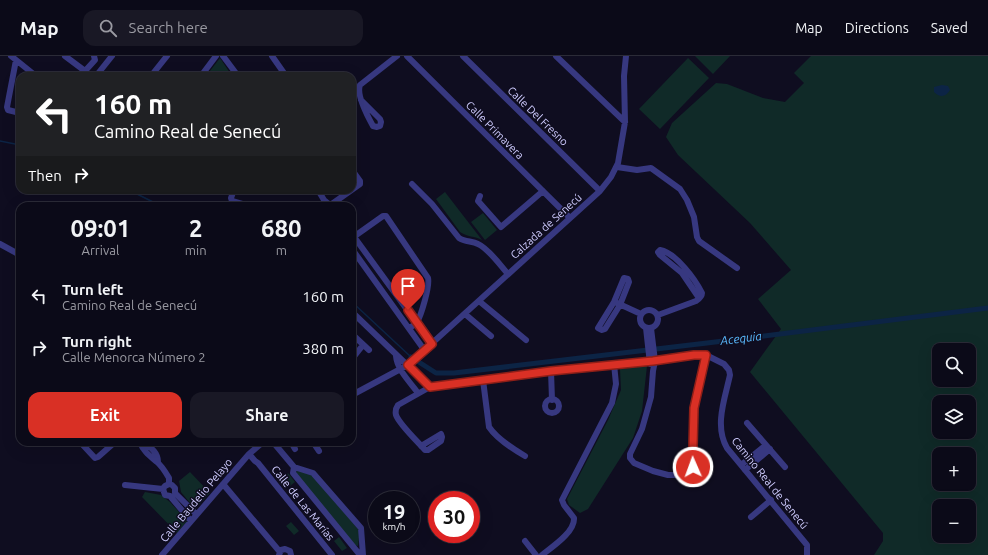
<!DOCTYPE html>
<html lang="en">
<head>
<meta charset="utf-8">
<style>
  body { margin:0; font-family:Ubuntu,sans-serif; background:#191825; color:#f1f3f6; height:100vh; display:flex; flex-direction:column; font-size:15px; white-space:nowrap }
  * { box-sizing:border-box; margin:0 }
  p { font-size:13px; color:#9a9aa2 }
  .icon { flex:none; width:22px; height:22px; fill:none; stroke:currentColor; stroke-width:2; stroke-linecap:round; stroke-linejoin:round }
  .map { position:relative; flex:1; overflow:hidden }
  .panel { position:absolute; left:16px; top:146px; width:340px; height:244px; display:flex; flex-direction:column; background:#0b0a18; border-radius:12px; box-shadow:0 4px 16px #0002,0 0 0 1px #2b2b37 }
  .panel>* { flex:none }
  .banner { position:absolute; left:16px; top:16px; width:340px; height:122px; border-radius:12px; box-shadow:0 4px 16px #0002,0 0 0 1px #2b2b37; background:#202124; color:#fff; overflow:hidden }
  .controls { position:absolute; left:932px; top:287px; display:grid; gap:8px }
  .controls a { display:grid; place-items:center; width:44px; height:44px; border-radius:8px; background:#0b0a18; box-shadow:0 4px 16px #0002,0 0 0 1px #2b2b37; font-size:20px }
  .speed { position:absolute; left:368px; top:435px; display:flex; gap:8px; font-size:20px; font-weight:700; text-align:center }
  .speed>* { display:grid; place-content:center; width:52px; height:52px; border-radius:50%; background:#0b0a18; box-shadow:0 4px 16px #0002,0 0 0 1px #2b2b37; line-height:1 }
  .speed small { font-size:10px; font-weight:400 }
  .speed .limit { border:6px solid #d22; background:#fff; color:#111 }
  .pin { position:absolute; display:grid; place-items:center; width:34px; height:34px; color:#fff; margin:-41px -17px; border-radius:50% 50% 50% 0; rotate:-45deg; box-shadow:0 0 4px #0007 }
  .pin .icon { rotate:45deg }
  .me { position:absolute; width:44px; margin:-22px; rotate:358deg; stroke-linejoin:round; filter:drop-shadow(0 0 3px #0008) }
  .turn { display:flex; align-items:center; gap:14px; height:84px; padding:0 12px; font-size:18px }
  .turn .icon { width:52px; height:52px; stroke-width:2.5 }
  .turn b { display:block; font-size:28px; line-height:34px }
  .then { display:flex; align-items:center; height:38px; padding:0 12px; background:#0003; gap:8px; font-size:15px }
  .eta { display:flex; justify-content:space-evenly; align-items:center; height:68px; text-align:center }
  .eta b { font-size:24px; font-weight:600; line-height:28px }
  .cta { display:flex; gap:8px; margin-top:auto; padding:8px 12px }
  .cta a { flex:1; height:46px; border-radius:12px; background:#d93025; color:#fff; font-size:16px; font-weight:600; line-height:46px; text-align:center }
  .cta a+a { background:#191825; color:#f1f3f6 }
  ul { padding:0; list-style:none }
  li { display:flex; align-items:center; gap:12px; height:52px; padding:0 12px }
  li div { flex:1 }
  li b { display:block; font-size:15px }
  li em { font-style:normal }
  header { display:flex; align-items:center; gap:24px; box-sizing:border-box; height:56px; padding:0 20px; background:#0b0a18; border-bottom:1px solid #2b2b37 }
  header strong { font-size:19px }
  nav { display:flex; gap:22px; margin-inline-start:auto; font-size:14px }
  .search { width:280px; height:36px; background:#191825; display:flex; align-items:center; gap:10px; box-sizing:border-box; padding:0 14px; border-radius:12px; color:#9a9aa2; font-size:15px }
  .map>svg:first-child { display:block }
  .green { fill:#102a28; fill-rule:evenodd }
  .water { fill:#0c2445 }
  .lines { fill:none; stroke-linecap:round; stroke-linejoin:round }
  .stream { stroke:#0c2445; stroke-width:1.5 }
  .canal { stroke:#0c2445; stroke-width:5 }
  .minor { stroke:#373880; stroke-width:6 }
  .route-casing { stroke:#8d1f18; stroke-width:10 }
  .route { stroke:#d93025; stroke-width:7 }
  .labels { text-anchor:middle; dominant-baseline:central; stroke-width:3; stroke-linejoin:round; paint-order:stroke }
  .street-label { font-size:11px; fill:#cfccff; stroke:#0f0d20 }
  .water-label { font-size:12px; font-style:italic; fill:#5abbff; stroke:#0f0d20 }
</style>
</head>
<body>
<header>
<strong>Map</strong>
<div class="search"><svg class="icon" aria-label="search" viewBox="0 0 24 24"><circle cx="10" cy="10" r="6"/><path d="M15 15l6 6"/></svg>Search here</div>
<nav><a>Map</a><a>Directions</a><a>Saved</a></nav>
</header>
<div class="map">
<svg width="988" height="499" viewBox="0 0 988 499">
  <rect width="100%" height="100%" fill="#0f0d20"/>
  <path class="green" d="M695,0H730L713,18Z
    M811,0H988V499H874L883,485V477L750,316L781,273L758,243L791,214L750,167L678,99L666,81L672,67L716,27L727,28L763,42L785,46L804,27L794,17ZM939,294H969V324H939ZM939,346H969V376H939ZM939,398H969V428H939ZM939,450H969V480H939Z
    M220,2L232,20H206Z
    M688,2L709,22L660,73L639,53Z
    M445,136L482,184C475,180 467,181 460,176L436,143Z
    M483,157L497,174L485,184L471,166Z
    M647,310L642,355L633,382L588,453L580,457L569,449L567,443L608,364L621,334L620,313Z
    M298,414L311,418L359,474V482L358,490L354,489L295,417Z
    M190,416L210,437L195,453L181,436L179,425Z
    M288,417L295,426L290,430L283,422Z
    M145,436L161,439L170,446L187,465L177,477L142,441Z
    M291,466L299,475L294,479L286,470Z
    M339,481L347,492L342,495L334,485Z"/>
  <path class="water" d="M942,29L948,30L950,34C946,41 940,42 934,36V31Z"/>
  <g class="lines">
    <path class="stream" d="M0,85L20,89
      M129,134L161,150
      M352,246L411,301"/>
    <path class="canal" d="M411,301L436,317H454L707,287L988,252"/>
    <path class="minor" d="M11,0L36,20
      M65,0L85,15L95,4L94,0
      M223,0L238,20
      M272,0L286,20
      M407,0L570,162
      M463,0L600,135
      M556,0L625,66
      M16,4L7,51L8,54L20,57
      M96,20L112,0
      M151,20L167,0
      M201,20L216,0
      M361,44L380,63L381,66L380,70L377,71L373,70C368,61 356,39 360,29L397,0
      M617,111L637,114L651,112L680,133L687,144L694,161L697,181L699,185L737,212
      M412,128L432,148L459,182C465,186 472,185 478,188C489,193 500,209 508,218
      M234,134L231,142L232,145L249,150
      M318,134L324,144L331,150
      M480,140L478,145L501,171L543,135
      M329,150L360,128V125L352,114
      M352,178L432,288
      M352,182L383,160H386L428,222C430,230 421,260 417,266C415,269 411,271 409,272
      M0,188L20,199
      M352,193L425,295
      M624,222L628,223L629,226L620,249L605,273L602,274L598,272L614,246Z
      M479,245L526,284
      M617,247L641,258
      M640 263a9 9 0 1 1 18 0a9 9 0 1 1-18 0Z
      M352,256L430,331
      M465,258L491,280
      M658,259L696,245C699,243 702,240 702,237C695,223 676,197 660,194L658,196L660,199L682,217L699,242
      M646,272L650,308
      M651,272L655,305L653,315L651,341L642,373L630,398V402L634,407L653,415L668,419H688L693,414L694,352L706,299
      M354,280L369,294
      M396,300C397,314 411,327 418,337
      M352,303L363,289
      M551,315L552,344
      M18,320H20
      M483,324L489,371C497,383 513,393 525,400
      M352,339L408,309L600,135L611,121L618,107L625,66L624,20L626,0
      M545 350a7 7 0 1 1 14 0a7 7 0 1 1-14 0Z
      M747,367L785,411
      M141,386C150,390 158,396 158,406
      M273,386L294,411L293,417L360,499
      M291,386L295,393
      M313,386L319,395
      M81,387L95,402L98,401L115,386
      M421,390L441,378L442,381L441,385L428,394H425C418,386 399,368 396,359C395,355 396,352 398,349L430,331L438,330L551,315L653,305L694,299H706L724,308L729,314L730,319C725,342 714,370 727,392L807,489V499
      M249,398L255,405L258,407L332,499
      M741,409L766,389
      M294,411L313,417L361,472L363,499
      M745,414L770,393
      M169,428L172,429L175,432V437L196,458
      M223,428L280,496
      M125,429L163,433L165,430L169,428V422C166,417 162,410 157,406C150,400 143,395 140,386
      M163,433L165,439L170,440L191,465
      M751,461L771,444
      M525,485L536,499
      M162,499L249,398L263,386
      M279,499L281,494L285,493L290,495L291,499
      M542,499C552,491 575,476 574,462L564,449L562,444L612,347L616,328L614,308"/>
  </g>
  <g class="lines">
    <defs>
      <path id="route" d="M408,254L432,288L408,309L430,331L551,315L653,305L694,299H706L694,352L693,390V411"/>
    </defs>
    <use href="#route" class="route-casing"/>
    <use href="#route" class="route"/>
  </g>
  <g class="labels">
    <g class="street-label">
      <text transform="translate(538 60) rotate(44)">Calle Del Fresno</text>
      <text transform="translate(495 74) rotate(45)">Calle Primavera</text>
      <text transform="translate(546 170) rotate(-42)">Calzada de Senecú</text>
      <text transform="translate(770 427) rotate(51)">Camino Real de Senecú</text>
      <text transform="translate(196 444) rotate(-50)">Calle Baudelio Pelayo</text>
      <text transform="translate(303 447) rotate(51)">Calle de Las Marías</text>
    </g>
    <g class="water-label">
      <text transform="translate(741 282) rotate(-7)">Acequia</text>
    </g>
  </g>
</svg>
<div class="controls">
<a><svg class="icon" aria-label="search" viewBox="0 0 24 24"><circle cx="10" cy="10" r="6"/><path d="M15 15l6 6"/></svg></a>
<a><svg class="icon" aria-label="layers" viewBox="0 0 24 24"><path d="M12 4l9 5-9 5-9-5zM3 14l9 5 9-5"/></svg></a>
<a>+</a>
<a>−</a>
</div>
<div class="speed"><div>19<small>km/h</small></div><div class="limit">30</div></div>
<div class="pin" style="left:408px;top:254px;background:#d93025"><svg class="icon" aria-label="arrive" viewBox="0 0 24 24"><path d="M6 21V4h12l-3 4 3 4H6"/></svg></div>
<svg class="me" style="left:693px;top:411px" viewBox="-20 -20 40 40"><circle r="17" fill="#d93025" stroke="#fff" stroke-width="3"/><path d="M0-11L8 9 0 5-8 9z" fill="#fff"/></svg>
<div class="banner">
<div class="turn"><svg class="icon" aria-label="left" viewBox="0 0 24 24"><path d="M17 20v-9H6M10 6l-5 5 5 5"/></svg><div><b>160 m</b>Camino Real de Senecú</div></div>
<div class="then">Then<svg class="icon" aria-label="right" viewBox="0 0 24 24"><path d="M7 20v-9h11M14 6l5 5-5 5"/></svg></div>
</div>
<section class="panel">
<div class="eta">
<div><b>09:01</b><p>Arrival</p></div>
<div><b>2</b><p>min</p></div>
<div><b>680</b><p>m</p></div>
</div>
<ul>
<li><svg class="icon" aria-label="left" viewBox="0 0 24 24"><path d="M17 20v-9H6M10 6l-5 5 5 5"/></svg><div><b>Turn left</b><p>Camino Real de Senecú</p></div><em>160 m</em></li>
<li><svg class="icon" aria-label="right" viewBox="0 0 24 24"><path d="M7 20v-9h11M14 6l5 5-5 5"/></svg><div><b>Turn right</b><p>Calle Menorca Número 2</p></div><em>380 m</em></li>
</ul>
<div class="cta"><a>Exit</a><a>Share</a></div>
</section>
</div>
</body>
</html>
